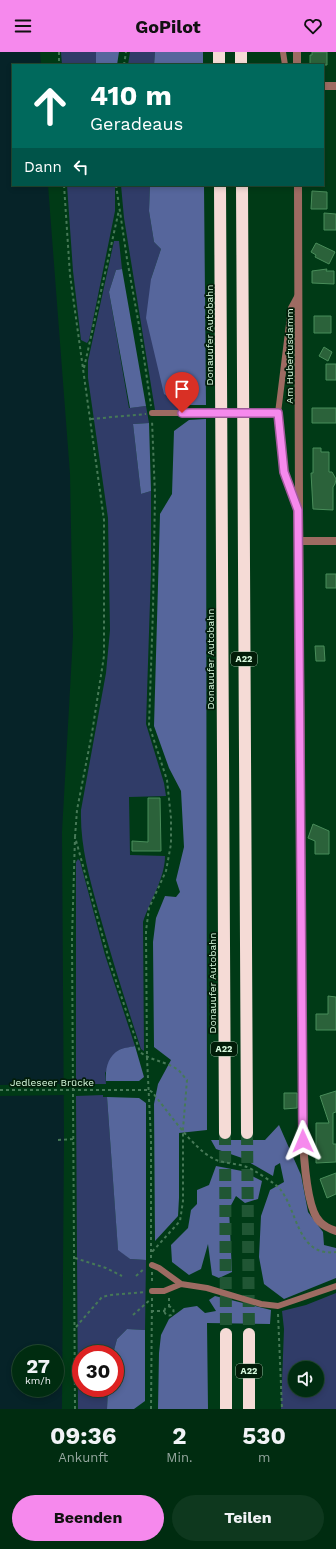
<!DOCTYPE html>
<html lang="de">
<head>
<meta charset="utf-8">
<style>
  body { margin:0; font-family:"Work Sans",sans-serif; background:#0e381e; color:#f1f3f6; height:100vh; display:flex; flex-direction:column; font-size:15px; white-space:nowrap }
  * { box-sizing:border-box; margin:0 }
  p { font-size:13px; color:#95a79f }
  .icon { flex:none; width:22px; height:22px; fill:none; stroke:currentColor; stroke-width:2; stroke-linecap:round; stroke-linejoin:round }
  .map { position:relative; height:1357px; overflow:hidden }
  .drawer { display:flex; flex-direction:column; background:#002c10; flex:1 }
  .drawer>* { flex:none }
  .hud { position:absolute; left:12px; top:12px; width:312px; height:122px; border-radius:0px; box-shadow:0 2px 6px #0003,0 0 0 1px #224830; background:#00695c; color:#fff; overflow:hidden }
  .tools { position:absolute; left:288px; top:1309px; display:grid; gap:8px }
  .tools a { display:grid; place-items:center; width:36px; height:36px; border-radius:50%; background:#002c10; box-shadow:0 2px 6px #0003,0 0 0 1px #224830; font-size:20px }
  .speed { position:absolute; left:12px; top:1293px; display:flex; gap:8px; font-size:20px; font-weight:700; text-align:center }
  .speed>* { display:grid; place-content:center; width:52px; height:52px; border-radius:50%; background:#002c10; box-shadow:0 2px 6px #0003,0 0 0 1px #224830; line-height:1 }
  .speed small { font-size:10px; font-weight:400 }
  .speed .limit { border:6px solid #d22; background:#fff; color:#111 }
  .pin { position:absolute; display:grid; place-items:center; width:34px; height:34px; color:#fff; margin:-41px -17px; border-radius:50% 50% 50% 0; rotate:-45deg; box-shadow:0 0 4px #0007 }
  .pin .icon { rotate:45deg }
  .me { position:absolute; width:44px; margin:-22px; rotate:359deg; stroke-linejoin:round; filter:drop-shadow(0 0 3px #0008) }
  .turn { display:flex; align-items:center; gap:14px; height:84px; padding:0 12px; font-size:18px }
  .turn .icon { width:52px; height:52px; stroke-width:2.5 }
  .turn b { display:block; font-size:28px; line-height:34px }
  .then { display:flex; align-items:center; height:38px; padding:0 12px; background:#0003; gap:8px; font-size:15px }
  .eta { display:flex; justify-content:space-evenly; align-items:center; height:68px; text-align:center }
  .eta b { font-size:24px; font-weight:700; line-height:28px }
  .action { display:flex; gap:8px; margin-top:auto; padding:8px 12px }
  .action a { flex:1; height:46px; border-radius:24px; background:#f689ed; color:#111; font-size:16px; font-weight:700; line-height:46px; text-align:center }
  .action a+a { background:#0e381e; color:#f1f3f6 }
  header { display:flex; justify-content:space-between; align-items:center; height:52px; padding:0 12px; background:#f689ed; color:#111; font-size:18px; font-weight:700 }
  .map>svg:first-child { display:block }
  .green { fill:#303c68; fill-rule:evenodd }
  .forest { fill:#56669c }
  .water { fill:#062328; fill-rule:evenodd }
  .pier { fill:#003a16 }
  .building { fill:#2b623a; stroke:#498d5a }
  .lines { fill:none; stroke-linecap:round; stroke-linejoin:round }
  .motorway-tunnel { stroke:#205634; stroke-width:12; stroke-dasharray:12 6; stroke-linecap:butt }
  .path { stroke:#467957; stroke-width:2; stroke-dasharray:3 3; stroke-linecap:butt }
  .service { stroke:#9d6b62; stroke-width:6 }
  .minor { stroke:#9d6b62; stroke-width:8 }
  .motorway { stroke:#f5dbd6; stroke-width:12 }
  .route-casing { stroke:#a0599a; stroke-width:10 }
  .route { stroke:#f689ed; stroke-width:7 }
  .labels { text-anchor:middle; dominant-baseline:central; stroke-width:3.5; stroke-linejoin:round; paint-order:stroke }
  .shield { fill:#021d09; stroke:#96b69d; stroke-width:1 }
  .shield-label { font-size:9px; font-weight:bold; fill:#d6f8dc }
  .street-label { font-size:10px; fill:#d6f8dc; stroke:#021d09 }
</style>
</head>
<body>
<header><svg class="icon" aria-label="menu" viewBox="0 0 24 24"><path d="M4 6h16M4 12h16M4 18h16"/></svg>GoPilot<svg class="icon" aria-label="heart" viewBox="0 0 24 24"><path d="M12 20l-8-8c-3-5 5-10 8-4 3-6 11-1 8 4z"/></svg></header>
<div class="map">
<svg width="336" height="1357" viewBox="0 0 336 1357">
  <rect width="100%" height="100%" fill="#003a16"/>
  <path class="green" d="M61,0H96V13H62Z
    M130,0H155L154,13H128Z
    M67,133H115V159L89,288L87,291L81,288L73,219Z
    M121,133H150L149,159L154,190L161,197L151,227L183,353L191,357V360H157L155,358L124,166Z
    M114,189H119L122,217L116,218L109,240L129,356L146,354L149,371L133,372L141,442L151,439V519L146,672L164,731L166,744L129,745L130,803L165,804C165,826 150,849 143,870L144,999L141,997C126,951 111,904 98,857C89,824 80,793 81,758L106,621L110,578L108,466L88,326V309Z
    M78,807L80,809L105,903L135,994L119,998L105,1021L106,1032H76V810Z
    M103,1043V1045H107L118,1197L130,1207L146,1208L145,1278L127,1277L117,1287L113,1302H81V1336H108L107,1357H78L76,1044Z
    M336,1241V1357H281L284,1277L282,1259L306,1253ZM295,1316H317V1338H295Z"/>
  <path class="forest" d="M96,0H119L117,13H96Z
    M155,0H203V13H154Z
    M150,133H204L206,353H183L164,342L146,266L151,227L161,197L154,190L149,159Z
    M122,217L146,354L130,356L109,240L116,218Z
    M206,367L207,1078L179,1081V1146L178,1164L155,1189L154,1052L158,1032L171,1008L154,995L153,890L156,866L165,844L176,845L180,840L176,828L184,795L181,739L169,716L154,674L160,462L172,442L174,379L189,368Z
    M149,371L151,439L141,442L133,372Z
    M135,994L144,1025L139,1029H106C105,1017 108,1004 119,998C123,996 130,995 135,994Z
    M107,1045L139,1046L146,1051V1208L130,1207L118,1198Z
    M279,1073L301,1123L308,1160L323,1180L324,1193L336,1196V1226L284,1247L264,1232L259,1205L261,1164L270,1138L284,1130L280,1111L275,1114L273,1124L242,1106L216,1097L211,1088H265Z
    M216,1114L242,1119L262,1129L258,1147L245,1151L236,1144L229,1157L232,1220L219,1226L212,1223L208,1192L201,1217L189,1223L172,1210L171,1193L188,1176L191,1158L197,1152V1138L209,1133Z
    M215,1244L271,1258L270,1272L207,1271L208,1357H158L159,1301L161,1283L169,1267L184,1256L197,1254L205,1261L216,1259L209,1248Z
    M127,1277L145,1278V1349L134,1357H107L108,1336H115V1302H113L117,1287Z"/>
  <path class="water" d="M0,0H40L41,13H13V133H48L70,422L73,584L62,780L64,1087L62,1357H0ZM21,1302H55V1336H21Z"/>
  <path class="pier" d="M66,1032V1043L0,1044V1033Z"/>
  <path class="building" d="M312,0H327V13H310V3H312Z
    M312,139L327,140V157H311Z
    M324,161L336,162V178H324Z
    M316,191L335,200L329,212L315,205L316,203L311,200Z
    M327,217L326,219H334V232L312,231V219Z
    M314,264H331V281H314Z
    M324,295L332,300L328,309L319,304Z
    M326,312H336V328H326Z
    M312,356H336V371H312Z
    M313,396H321V400H329V420H332L336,427L335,432L333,435V458L313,457L311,421H313Z
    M326,522H336V536H326Z
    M315,594H324L325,609H316Z
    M148,746H160L161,799H132V789L148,790Z
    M313,772L329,779V802H315V789L308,786Z
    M328,944L336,945V978H316V962H328Z
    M336,1039V1060L333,1061V1092H336V1110L316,1111V1071H329L320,1044Z
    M284,1041H297V1056L284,1057Z
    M336,1121V1142L327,1146L320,1127Z"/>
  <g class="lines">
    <path class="motorway-tunnel" d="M225,1081L226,1282
      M247,1081L249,1282"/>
    <path class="path" d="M59,0V13
      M124,13L126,0
      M64,133L70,223L104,468V604L92,681L77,758L75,785
      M116,133L127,207L140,279L151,354
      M84,316L119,158
      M91,367L146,362
      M0,1038H149L152,1040C168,1059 192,1096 214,1107C224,1112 237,1111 247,1115C253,1117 276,1132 280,1137C298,1159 297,1205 336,1200
      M58,1088L74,1087
      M75,1206L106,1216L122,1224
      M151,1206V1087L147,1006L146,879L149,856L166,819L171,792V766L167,728L149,673L153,558L155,443L152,368
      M152,1220V1232
      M136,1224L145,1216
      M164.5 1259a4.5 4.5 0 1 1 9 0a4.5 4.5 0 1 1-9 0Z
      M169,1255V1246
      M151,1259H165
      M278,1262L282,1357
      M133,1263L151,1247
      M76,1275L102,1245L111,1243L145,1240
      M75,1357L72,886L75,785L110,911L140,1000C151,1009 166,1009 178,1018C181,1020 184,1025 187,1028L183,1077V1149L180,1169L151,1201
      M151,1357L152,1246"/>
    <path class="service" d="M283,0L285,13
      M152,361H278
      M298,456L283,420L278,361L291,256L298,243
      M152,1213L159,1216L181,1232
      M152,1239H164L181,1232L207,1236L261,1252L278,1254L336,1234"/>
    <path class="minor" d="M297,13V0
      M323,34H336
      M298,133L299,458L303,1089C304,1107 307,1158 320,1170C324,1174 330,1177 336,1179
      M299,489H336"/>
    <path class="motorway" d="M219,0V13
      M241,0V13
      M220,133L225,1081
      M242,133L247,1081
      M226,1282V1357
      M249,1282V1357"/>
  </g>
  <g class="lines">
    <defs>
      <path id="route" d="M182,361H278L284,420L298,458L303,1089"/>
    </defs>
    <use href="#route" class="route-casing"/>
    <use href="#route" class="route"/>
  </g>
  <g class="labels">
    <g class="shield">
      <rect x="231" y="600" width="26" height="14" rx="3"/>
      <rect x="211" y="990" width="26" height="14" rx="3"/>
      <rect x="236" y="1312" width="26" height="14" rx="3"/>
    </g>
    <g class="shield-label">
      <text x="244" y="607">A22</text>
      <text x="224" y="997">A22</text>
      <text x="249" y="1319">A22</text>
    </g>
    <g class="street-label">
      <text transform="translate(209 283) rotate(-90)">Donauufer Autobahn</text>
      <text transform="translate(289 304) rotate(-90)">Am Hubertusdamm</text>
      <text transform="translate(210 607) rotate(-90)">Donauufer Autobahn</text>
      <text transform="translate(212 931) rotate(-90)">Donauufer Autobahn</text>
      <text x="52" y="1030">Jedleseer Brücke</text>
    </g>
  </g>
</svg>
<div class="tools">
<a><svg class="icon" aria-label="sound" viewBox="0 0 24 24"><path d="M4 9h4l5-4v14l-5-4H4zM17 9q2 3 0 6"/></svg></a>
</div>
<div class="speed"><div>27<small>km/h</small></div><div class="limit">30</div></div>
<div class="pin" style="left:182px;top:361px;background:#d93025"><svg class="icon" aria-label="arrive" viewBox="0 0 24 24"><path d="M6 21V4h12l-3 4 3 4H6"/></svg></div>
<svg class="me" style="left:303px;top:1089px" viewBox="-20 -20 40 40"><path d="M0-17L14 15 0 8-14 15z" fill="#f689ed" stroke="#fff" stroke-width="4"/></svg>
<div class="hud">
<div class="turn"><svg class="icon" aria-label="ahead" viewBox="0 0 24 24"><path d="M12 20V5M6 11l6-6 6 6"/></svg><div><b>410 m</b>Geradeaus</div></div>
<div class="then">Dann<svg class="icon" aria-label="left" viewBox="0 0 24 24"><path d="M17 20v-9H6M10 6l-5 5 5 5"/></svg></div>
</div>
</div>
<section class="drawer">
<div class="eta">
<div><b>09:36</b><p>Ankunft</p></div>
<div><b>2</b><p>Min.</p></div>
<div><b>530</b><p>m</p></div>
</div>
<div class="action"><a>Beenden</a><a>Teilen</a></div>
</section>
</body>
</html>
